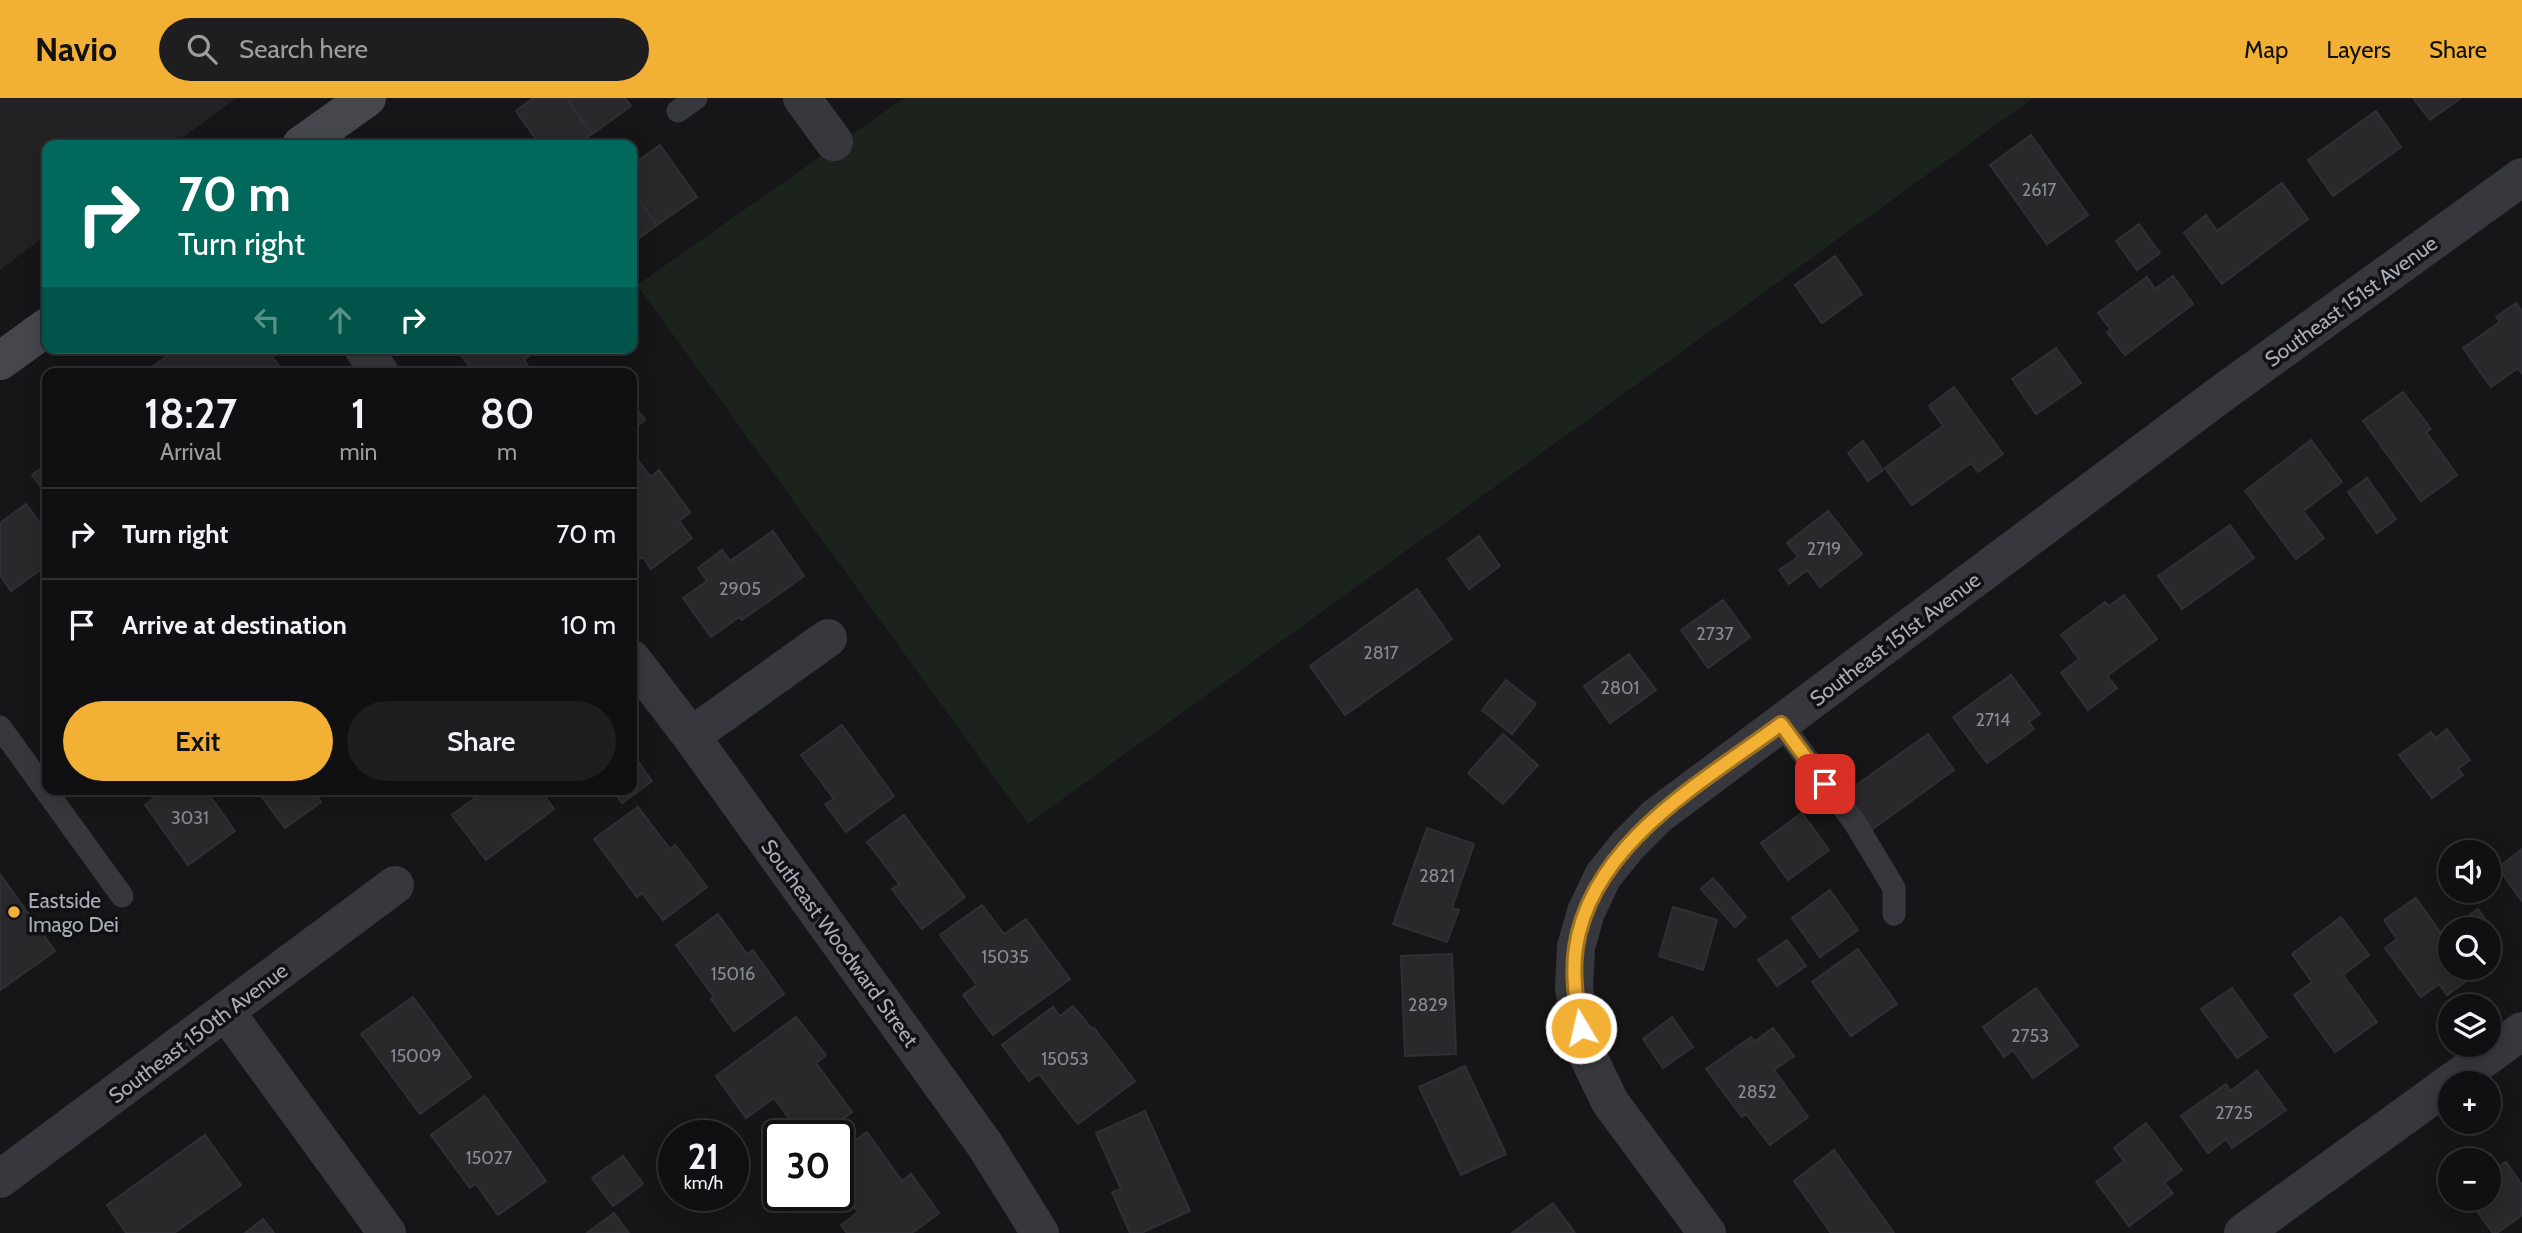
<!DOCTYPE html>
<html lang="en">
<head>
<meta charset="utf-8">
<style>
  body { margin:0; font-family:Cabin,sans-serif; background:#1e1e20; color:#f1f3f6; height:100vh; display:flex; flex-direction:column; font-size:26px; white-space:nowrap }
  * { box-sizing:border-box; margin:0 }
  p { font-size:23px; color:#9c9d9f }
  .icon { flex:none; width:38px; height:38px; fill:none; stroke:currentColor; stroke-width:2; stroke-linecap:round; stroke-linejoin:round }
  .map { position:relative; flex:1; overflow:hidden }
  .sheet { position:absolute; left:42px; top:270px; width:595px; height:427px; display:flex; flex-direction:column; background:#101012; border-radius:14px; box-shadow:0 4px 18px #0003,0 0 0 2px #303032 }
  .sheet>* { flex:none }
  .banner { position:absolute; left:42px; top:42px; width:595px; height:214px; border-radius:14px; box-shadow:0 4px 18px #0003,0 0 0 2px #303032; background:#00695c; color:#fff; overflow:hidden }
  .fabs { position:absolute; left:2438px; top:742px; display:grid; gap:14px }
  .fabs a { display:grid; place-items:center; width:63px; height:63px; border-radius:50%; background:#101012; box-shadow:0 4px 18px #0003,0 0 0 2px #303032; font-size:35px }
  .speed { position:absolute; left:658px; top:1022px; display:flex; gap:14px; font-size:35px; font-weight:700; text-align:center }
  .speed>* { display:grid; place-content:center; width:91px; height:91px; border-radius:50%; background:#101012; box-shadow:0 4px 18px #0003,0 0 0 2px #303032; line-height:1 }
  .speed small { font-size:18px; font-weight:400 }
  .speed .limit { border:4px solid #111; border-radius:10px; background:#fff; color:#111 }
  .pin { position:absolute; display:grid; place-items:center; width:60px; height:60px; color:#fff; margin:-30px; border-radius:14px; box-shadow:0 4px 10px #0006 }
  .me { position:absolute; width:77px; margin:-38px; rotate:351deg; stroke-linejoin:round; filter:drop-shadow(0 0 5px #0008) }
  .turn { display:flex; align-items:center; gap:24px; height:147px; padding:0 21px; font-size:32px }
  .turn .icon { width:91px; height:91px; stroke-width:2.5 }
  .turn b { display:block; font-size:49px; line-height:60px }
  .lanes { display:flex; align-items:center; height:66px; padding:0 21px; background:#0003; justify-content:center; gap:35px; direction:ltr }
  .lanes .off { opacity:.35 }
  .eta { display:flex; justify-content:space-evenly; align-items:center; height:119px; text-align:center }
  .eta b { font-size:42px; font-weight:600; line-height:49px }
  .button { display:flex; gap:14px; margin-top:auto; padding:14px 21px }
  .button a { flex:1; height:80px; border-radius:42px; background:#f2b134; color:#111; font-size:28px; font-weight:600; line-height:80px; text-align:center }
  .button a+a { background:#1e1e20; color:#f1f3f6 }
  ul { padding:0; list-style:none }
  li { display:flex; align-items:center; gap:21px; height:91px; padding:0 21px; border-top:2px solid #303032 }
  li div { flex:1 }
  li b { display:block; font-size:26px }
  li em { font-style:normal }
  header { display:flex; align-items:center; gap:42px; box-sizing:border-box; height:98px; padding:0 35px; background:#f2b134; color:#111 }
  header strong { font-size:33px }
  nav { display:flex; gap:38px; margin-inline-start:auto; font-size:24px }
  .search { width:490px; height:63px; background:#1e1e20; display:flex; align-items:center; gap:18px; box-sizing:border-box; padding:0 24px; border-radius:38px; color:#9c9d9f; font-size:26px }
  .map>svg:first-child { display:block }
  .built { fill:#222225 }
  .green { fill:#1c231d }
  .building { fill:#29292c; stroke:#303034; stroke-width:2 }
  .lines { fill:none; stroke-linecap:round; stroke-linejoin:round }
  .service { stroke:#37383d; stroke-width:23 }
  .minor { stroke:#37383d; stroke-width:38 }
  .secondary { stroke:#45474d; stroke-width:38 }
  .route-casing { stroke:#9d7322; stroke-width:18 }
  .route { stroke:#f2b134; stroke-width:12 }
  .poi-dot { fill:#f2b134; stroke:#111113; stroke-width:2.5 }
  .labels { text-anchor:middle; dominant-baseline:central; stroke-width:7; stroke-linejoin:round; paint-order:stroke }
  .number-label { font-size:18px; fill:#888b94 }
  .street-label { font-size:21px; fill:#a8adb8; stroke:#111113 }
  .poi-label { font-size:21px; fill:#a8adb8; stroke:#111113; text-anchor:start }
</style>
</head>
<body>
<header>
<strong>Navio</strong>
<div class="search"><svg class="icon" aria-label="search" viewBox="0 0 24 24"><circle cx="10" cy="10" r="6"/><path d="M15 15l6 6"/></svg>Search here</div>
<nav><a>Map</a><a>Layers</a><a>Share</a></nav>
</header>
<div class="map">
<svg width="2522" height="1135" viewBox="0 0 2522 1135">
  <rect width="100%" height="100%" fill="#161618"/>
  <path class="built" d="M0,0H237L172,47H47V137L0,172Z"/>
  <path class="green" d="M904,0H2033L1028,726L637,187Z"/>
  <path class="building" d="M533,0H566L592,36L575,47H540L516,13Z
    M566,0H625L631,8L592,36Z
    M2413,0H2461L2430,22Z
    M2376,13L2401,49L2333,98L2308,62Z
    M2031,37L2088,117L2047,146L1990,67Z
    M660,47L697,99L657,127L632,91V67Z
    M2282,85L2308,121L2222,186L2184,135L2206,117L2217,133Z
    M632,91L657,127L632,145Z
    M2139,126L2160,155L2137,172L2116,143Z
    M1835,158L1862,196L1822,225L1795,187Z
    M2173,178L2193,206L2125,257L2107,234L2111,232L2098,215L2147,179L2155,191Z
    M2516,205L2522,213V276L2518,270L2491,289L2463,250L2500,224L2496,219Z
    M178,250H266L284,275H144Z
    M456,250H540L524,262L530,271L525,275H474Z
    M2056,250L2081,285L2036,316L2012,281Z
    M1954,289L2003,356L1978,374L1971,365L1912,407L1885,370L1943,328L1929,308Z
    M2403,294L2431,331L2426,334L2457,377L2421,403L2363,323Z
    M632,304L645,322L632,332Z
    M2311,342L2342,384L2303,413L2324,440L2296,461L2245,393Z
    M1863,343L1883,372L1868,383L1848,355Z
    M632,355L651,379L659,372L690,414L679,423L692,440L651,471L643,459L634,465L632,462Z
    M47,366V398L32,377Z
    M2367,380L2396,421L2377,435L2348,394Z
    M26,406L47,435V467L11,493L0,477V425Z
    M1828,413L1862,456L1820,489L1807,472L1789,486L1779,472L1798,459L1787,445Z
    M2230,427L2254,460L2182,511L2158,478Z
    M773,433L804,478L742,522L739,519L711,539L683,500L707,483L698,470L722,452L730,463Z
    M1479,438L1500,468L1469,491L1448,461Z
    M1417,491L1452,541L1345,617L1310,568Z
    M2124,497L2157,541L2107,578L2117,590L2088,612L2061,575L2079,561L2061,537L2105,504L2109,508Z
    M1723,502L1750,539L1708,570L1681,532Z
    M1629,556L1656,592L1610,625L1584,588Z
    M2011,577L2040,616L2029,624L2034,631L1987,665L1953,619Z
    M1506,582L1536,606L1512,636L1482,612Z
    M842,627L894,698L846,734L825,706L834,701L801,657Z
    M2447,631L2470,662L2458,671L2463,677L2432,700L2399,657L2431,634L2436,640Z
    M1503,636L1538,667L1503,706L1468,675Z
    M1928,636L1954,672L1871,732L1845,695Z
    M632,655L652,683L622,705L612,691H632Z
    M166,691H205L235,733L188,767L145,707Z
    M256,691H312L321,704L285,730Z
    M476,691H540L554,711L486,762L452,717L480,696Z
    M638,709L670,751L675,747L707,789L663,822L642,795L637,799L594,741Z
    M1802,715L1829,752L1788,782L1761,745Z
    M904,717L965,799L922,831L892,791L899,786L867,744Z
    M1427,730L1474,746L1452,810L1459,812L1447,844L1393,826Z
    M2522,751V803L2498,770Z
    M0,776L55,853L0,892Z
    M1713,780L1746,819L1735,829L1701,791Z
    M1830,792L1858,832L1820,859L1792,820Z
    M2416,800L2442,837L2478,811L2499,842L2488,850V831H2450V870H2485L2447,897L2439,886L2421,899L2385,850L2397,841L2384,822Z
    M982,807L1004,836L1026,821L1070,881L993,937L963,897L977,887L940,837Z
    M1673,809L1717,822L1703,872L1659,858Z
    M718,816L747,856L753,852L784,896L734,933L711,901L714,899L676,847Z
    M2341,819L2369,857L2343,877L2377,924L2335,954L2294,897L2312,884L2292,856Z
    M1787,842L1806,868L1777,888L1758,862Z
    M1858,851L1897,906L1851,938L1812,884Z
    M1452,856L1456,956L1405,958L1401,858Z
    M2036,890L2078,948L2033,980L2013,952L2004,959L1983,929Z
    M2232,890L2267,939L2237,960L2201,911Z
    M413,899L471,979L420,1016L361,936Z
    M1073,908L1092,931L1094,930L1135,983L1078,1026L1039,976L1029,983L1002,947L1053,909L1060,918Z
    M796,919L826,957L816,965L852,1014L820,1038H802L774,1000L746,1020L716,978Z
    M1672,919L1693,949L1663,970L1643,941Z
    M1773,930L1794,958L1774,972L1808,1019L1770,1047L1746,1016L1742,1019L1706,971L1751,939L1755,943Z
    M1465,968L1506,1056L1461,1077L1419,989Z
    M2257,973L2286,1012L2232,1050L2226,1041L2208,1055L2181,1018L2226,986L2230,993Z
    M485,998L546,1083L498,1117L476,1086L470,1090L431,1037Z
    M1145,1013L1190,1113L1141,1135H1130L1112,1094L1121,1091L1096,1035Z
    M2146,1025L2182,1072L2164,1085L2173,1095L2129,1128L2096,1084L2124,1063L2114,1050Z
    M867,1034L902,1083L911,1076L939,1115L912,1135H847L841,1127L858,1114L838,1088V1055Z
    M205,1037L241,1087L174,1135H126L107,1107Z
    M1834,1052L1894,1135H1831L1794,1083Z
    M623,1058L643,1086L613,1108L592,1080Z
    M2506,1064L2522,1087V1117L2497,1135H2493L2468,1101H2488V1076Z
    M1553,1105L1575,1135H1512Z
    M614,1115L629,1135H587Z
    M263,1121L274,1135H245Z"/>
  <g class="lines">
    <path class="service" d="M678,13L696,0
      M1781,626L1855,725L1894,790V816
      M0,629L122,798"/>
    <path class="minor" d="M802,0L834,44
      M363,250L380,275
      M632,561L691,638L985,1047L1040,1135
      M691,638L828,540
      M226,914L387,1135
      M0,1081L395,787
      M1707,1135L1610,1004L1584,950L1574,890L1576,849L1586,814L1603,778L1628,747L1657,718L2221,296L2522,79
      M2243,1135L2522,933"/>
    <path class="secondary" d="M301,47L367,0
      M0,263L47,229"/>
  </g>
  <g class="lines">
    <defs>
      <path id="route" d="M1581,930C1576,903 1572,876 1576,849C1592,745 1703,684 1781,626L1825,686"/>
    </defs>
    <use href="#route" class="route-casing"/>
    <use href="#route" class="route"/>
  </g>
  <circle class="poi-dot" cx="14" cy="814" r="7"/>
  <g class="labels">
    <g class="number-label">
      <text x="2039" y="92">2617</text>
      <text x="1824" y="451">2719</text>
      <text x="740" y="491">2905</text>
      <text x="1715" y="536">2737</text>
      <text x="1381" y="555">2817</text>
      <text x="1620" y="590">2801</text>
      <text x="1993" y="622">2714</text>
      <text x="190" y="720">3031</text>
      <text x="1437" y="778">2821</text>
      <text x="1005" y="859">15035</text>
      <text x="733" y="876">15016</text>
      <text x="1428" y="907">2829</text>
      <text x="2030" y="938">2753</text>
      <text x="416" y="958">15009</text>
      <text x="1065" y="961">15053</text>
      <text x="1757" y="994">2852</text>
      <text x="2234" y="1015">2725</text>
      <text x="489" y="1060">15027</text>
    </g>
    <g class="street-label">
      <text transform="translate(2351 203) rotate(-36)">Southeast 151st Avenue</text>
      <text transform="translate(1895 541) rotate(-37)">Southeast 151st Avenue</text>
      <text transform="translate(840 845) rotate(54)">Southeast Woodward Street</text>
      <text transform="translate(198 935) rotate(-37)">Southeast 150th Avenue</text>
    </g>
    <g class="poi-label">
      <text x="28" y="802">Eastside<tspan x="28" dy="24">Imago Dei</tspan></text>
    </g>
  </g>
</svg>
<div class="fabs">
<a><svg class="icon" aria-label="sound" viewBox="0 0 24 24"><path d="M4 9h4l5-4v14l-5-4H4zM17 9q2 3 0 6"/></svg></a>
<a><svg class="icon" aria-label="search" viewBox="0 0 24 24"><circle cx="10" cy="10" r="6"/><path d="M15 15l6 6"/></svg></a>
<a><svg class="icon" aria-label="layers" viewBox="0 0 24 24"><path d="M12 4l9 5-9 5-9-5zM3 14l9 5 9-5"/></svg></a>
<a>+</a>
<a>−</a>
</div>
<div class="speed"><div>21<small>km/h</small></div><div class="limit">30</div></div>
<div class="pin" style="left:1825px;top:686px;background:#d93025"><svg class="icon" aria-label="arrive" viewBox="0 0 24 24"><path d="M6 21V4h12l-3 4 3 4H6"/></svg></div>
<svg class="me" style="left:1581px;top:930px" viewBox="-20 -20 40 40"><circle r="17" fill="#f2b134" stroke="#fff" stroke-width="3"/><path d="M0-11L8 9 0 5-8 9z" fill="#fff"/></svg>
<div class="banner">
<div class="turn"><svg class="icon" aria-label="right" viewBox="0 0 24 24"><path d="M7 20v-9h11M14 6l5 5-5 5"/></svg><div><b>70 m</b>Turn right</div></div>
<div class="lanes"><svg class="icon off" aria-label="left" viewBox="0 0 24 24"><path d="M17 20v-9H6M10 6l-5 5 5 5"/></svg><svg class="icon off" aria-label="ahead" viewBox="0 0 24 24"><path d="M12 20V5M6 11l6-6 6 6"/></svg><svg class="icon" aria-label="right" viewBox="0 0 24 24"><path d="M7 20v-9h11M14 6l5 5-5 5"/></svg></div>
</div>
<section class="sheet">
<div class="eta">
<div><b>18:27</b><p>Arrival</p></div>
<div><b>1</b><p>min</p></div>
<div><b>80</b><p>m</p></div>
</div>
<ul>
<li><svg class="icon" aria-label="right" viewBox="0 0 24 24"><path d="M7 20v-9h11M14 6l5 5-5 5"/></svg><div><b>Turn right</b></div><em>70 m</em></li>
<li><svg class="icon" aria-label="arrive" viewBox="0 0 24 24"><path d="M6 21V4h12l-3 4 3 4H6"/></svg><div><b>Arrive at destination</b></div><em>10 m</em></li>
</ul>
<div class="button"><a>Exit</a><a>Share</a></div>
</section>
</div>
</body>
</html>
